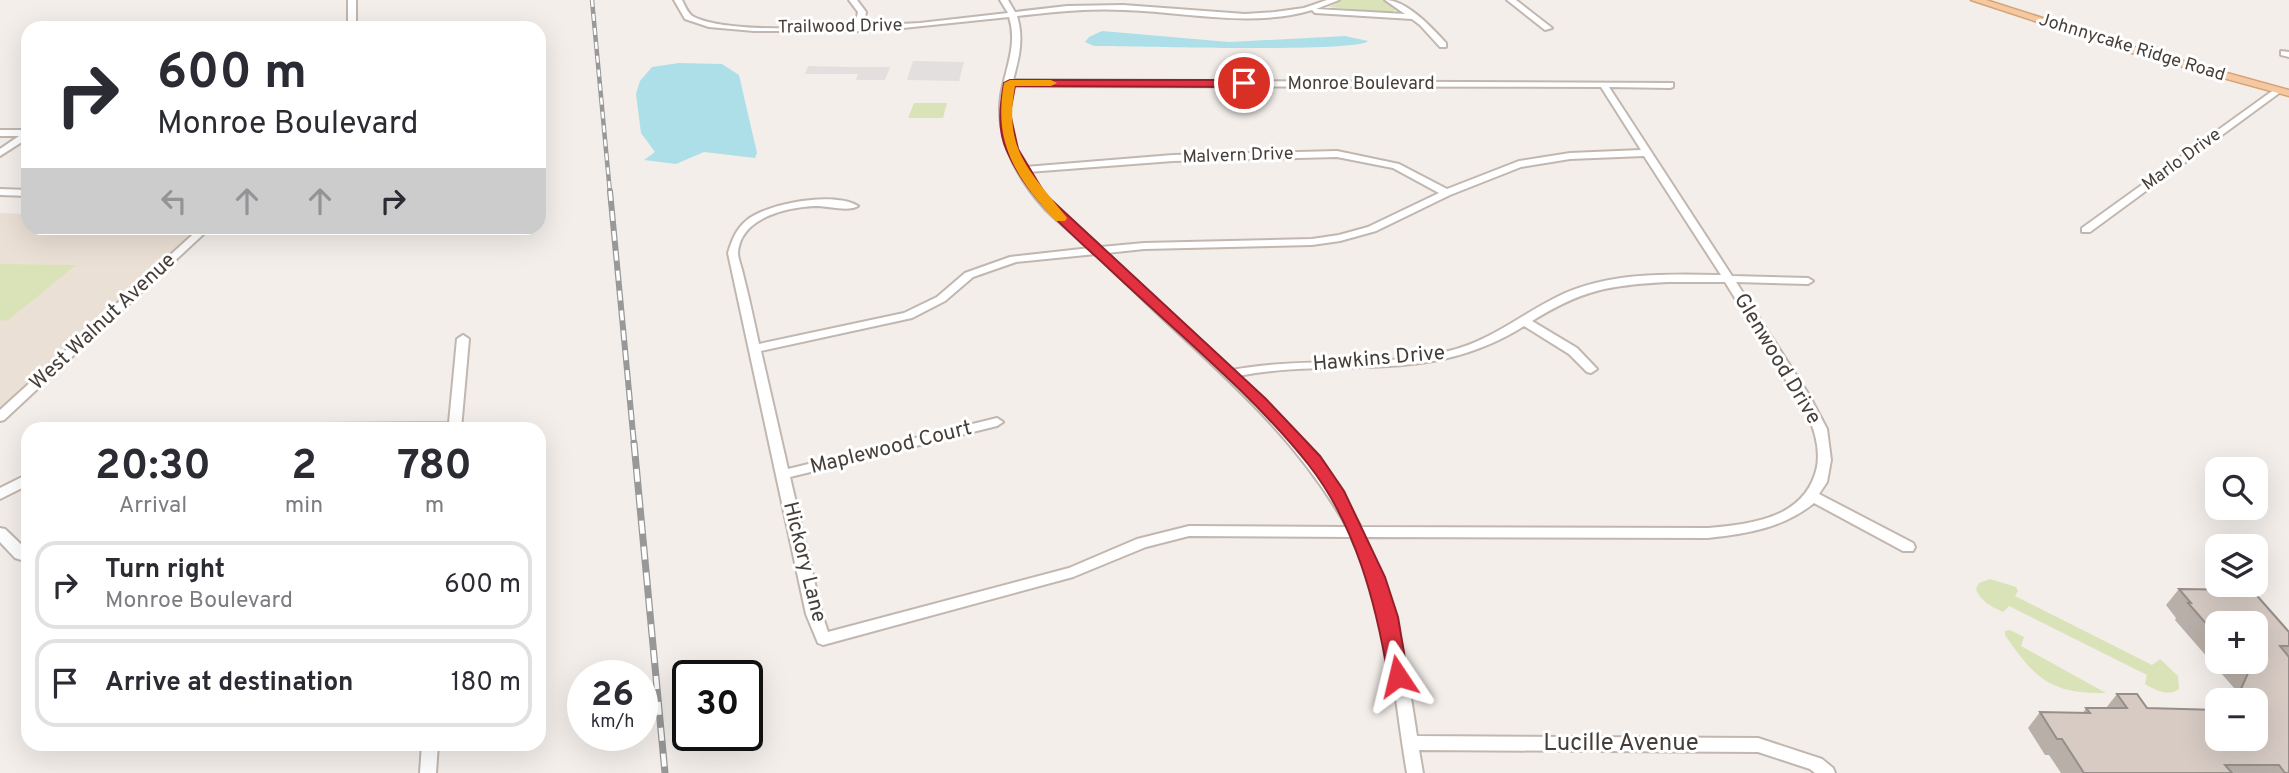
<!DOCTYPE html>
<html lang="en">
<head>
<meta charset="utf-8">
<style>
  body { margin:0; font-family:Overpass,sans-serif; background:#f2f2f3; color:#2b2b33; height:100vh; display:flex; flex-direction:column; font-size:26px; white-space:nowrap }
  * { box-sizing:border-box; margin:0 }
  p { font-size:23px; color:#7c7c81 }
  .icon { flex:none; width:38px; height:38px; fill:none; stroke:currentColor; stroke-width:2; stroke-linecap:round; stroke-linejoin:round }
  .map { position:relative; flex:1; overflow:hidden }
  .details { position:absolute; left:21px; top:422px; width:525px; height:329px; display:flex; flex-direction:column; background:#fff; border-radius:21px; box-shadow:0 7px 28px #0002 }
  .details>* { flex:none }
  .top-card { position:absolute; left:21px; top:21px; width:525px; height:214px; border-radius:21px; box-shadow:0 7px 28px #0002; background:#fff; color:#2b2b33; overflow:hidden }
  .buttons { position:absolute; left:2205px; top:457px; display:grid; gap:14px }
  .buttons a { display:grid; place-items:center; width:63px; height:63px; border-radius:14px; background:#fff; box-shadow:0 7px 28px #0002; font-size:35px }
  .speed { position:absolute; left:567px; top:660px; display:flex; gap:14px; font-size:35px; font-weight:700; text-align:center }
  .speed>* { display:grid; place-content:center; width:91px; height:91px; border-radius:50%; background:#fff; box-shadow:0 7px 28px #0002; line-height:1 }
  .speed small { font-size:18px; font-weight:400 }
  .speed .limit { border:4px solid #111; border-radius:10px; background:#fff; color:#111 }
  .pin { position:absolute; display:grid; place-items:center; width:60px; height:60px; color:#fff; margin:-30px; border:4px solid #fff; border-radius:50%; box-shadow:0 2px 7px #0007 }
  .me { position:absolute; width:77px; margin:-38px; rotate:350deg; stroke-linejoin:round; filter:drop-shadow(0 0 5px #0008) }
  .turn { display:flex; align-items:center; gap:24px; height:147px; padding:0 21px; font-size:32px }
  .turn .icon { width:91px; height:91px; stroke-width:2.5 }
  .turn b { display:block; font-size:49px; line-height:60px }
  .lanes { display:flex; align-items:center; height:66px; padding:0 21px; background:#0003; justify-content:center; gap:35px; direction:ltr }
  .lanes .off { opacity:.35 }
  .eta { display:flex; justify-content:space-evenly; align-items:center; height:119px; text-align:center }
  .eta b { font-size:42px; font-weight:700; line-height:49px }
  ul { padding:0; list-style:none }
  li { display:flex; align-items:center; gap:21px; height:88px; margin:0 14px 10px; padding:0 7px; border:4px solid #e1e1e2; border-radius:21px }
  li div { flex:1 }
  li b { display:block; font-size:26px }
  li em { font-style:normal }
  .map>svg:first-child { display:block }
  .education { fill:#ebe0d5 }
  .green { fill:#dae3b7 }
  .parking { fill:#e2dfde }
  .water { fill:#addfe9 }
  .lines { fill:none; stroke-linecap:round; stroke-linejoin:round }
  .minor-casing { stroke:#c1b7b0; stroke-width:4 }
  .major-casing { stroke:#d7a274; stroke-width:3 }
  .minor { fill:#fff; fill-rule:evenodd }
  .major { fill:#f4c9a2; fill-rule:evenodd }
  .rail-far2-casing { stroke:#989898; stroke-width:4.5 }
  .rail-far1-casing { stroke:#989898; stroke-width:6 }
  .rail-casing { stroke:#989898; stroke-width:7 }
  .rail-far2 { stroke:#fff; stroke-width:2.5; stroke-dasharray:7; stroke-linecap:butt }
  .rail-far1 { stroke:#fff; stroke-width:3.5; stroke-dasharray:10; stroke-linecap:butt }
  .rail { stroke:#fff; stroke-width:4.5; stroke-dasharray:13; stroke-linecap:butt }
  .wall { fill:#b9afa9; fill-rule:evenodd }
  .building { fill:#d7cbc4; stroke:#968e89; stroke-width:2 }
  .route { fill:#e33141; stroke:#94202a; stroke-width:2 }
  .slow { fill:#f59e0b }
  .labels { text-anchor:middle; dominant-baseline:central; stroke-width:6; stroke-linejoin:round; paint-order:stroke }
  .far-street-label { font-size:18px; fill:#463e39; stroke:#fff }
  .street-label { font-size:21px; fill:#463e39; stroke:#fff }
  .near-street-label { font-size:24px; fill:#463e39; stroke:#fff }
</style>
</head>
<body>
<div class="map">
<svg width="2289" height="773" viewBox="0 0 2289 773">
  <rect width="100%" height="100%" fill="#f3eeea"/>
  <path class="education" d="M0,213L28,214V228H205L0,417Z"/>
  <path class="green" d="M1341,0H1384L1396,10L1390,13L1329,7Z
    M914,103H947L943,118H908Z
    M0,264L76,265L7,321L0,320Z
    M1990,579L2016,587L2018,591L2015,596L2152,665L2160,659L2178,676L2179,689C2168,697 2155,690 2145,684L2147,675L2009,606L2003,612C1992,607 1980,601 1976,589L1979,583Z
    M2010,630L2024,637L2021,646L2106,693C2051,694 2035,679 2005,635V631Z"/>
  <path class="parking" d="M913,61L964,62L959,81L907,80Z
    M808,66L851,67H890L885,80H856L858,74H805Z"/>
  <path class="water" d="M1102,31L1229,42L1345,36L1368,41C1360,53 1127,46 1094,46L1085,42L1089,37Z
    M679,63L722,64L739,75L757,153L755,158L704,152L676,164L644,160L655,152L641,133L636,94L640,81L652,67Z"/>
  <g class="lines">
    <defs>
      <path id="minor" d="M348,0H356V28H348Z
        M674,0H682C685,6 688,14 694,17C726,33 818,28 855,27L858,12L849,0H857L866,12L863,26L920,23L1008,13L1000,0H1008L1015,12L1067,6L1123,5L1245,14L1275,12L1304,8L1327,0H1339L1316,9L1405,14L1385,0C1407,0 1432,28 1446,43V47H1440L1420,25L1412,19L1315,13L1312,10C1252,28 1186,12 1124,10C1088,8 1053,12 1017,16C1024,39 1019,58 1013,80L1673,83V87L1670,88L1609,87L1732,276L1808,278L1813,281L1808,284L1736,282L1809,395L1827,429L1831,460L1827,482L1819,494L1913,543L1915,547L1913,551H1903L1814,503C1783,528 1747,534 1708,538L1365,537C1397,605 1406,663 1417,736L1758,738L1822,759L1833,768L1835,773H1815L1810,769L1758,752L1419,750L1423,773H1407C1398,722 1394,669 1381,618C1374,590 1363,563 1351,537L1189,536L1146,547L1073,577L823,645L818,643L806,614L728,253C732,240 736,229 747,220C768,203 835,191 858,206C849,212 828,206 816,206C788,207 740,217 738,253C738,259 742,268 743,274C749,297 754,321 759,344L904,313L937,297L965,273L1010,257L1090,248C1075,235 1059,223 1045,209C1018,180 995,137 1001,96C1005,69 1018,45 1009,17L874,31H754L709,27L685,19ZM1012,86L1601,87L1641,150L1570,153L1519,161L1447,189L1399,164L1337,151L1173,155L1025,167C1011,141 1006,115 1012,86ZM1644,156L1721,275C1668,274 1612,272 1563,294C1524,312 1492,341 1449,351C1378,369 1304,356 1232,370L1107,253L1144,249L1312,245L1340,241L1376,231L1450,195L1521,167L1570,159ZM1337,157L1393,168L1439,193L1368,227L1339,235L1312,239L1144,243L1101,247L1053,205L1028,172L1173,161ZM1096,254C1122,279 1147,304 1174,329C1241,391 1301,446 1347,527L1189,526L1137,539L1069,568L828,632L822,614L790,477L997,426L1003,422L997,418L788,469L761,351L912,318L945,301L973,277L1016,262ZM1668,282H1725L1807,414C1815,430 1820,449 1817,467C1806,518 1753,524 1708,528L1361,527C1328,469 1287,421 1238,376C1341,356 1427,387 1524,326L1569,354L1587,372L1591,373L1597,369L1577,348L1532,321C1582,290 1609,285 1668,282Z
        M1507,0H1516L1552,28L1545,30Z
        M2281,51L2289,52V57L2281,55Z
        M2275,89L2282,91L2090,232H2082V228Z
        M0,130H28V138L0,156V149L19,136H0Z
        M0,189L28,190V196L0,195Z
        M200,228H210L4,420L0,421V410Z
        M463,335L469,339L461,429H196L202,425L449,423L457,339Z
        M28,474V485L0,499V488Z
        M0,528L5,529L28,551V562L15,558L0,542Z
        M422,744H438L436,773H420Z"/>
      <path id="major" d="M1971,0H1986L2140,49L2289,90V96L2132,53Z"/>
    </defs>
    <use href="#minor" class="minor-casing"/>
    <use href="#major" class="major-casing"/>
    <use href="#minor" class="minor"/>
    <use href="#major" class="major"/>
    <defs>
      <path id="rail-far2" d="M592,0L610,193"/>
      <path id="rail-far1" d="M610,191L634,444"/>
      <path id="rail" d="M634,443L665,773"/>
    </defs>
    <use href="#rail-far2" class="rail-far2-casing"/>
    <use href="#rail-far1" class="rail-far1-casing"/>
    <use href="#rail" class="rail-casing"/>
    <use href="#rail-far2" class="rail-far2"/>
    <use href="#rail-far1" class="rail-far1"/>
    <use href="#rail" class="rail"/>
  </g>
  <path class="wall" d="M2179,589L2289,632V773H2061L2049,755H2045L2028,728L2040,712L2083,713L2086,708H2106L2117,694L2147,708L2217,738L2256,700H2229L2234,688L2175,620L2176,618L2166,605ZM2217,623L2256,662H2217Z"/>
  <path class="building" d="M2179,589L2252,590L2289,632V646H2280L2289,657V773H2285L2279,765H2225L2232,773H2084L2062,739H2057L2040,712L2090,713L2086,708H2127L2117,694H2137L2147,708L2217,710V738H2256V700H2236L2249,671L2240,662H2256V623H2217V636L2188,603H2191Z"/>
  <path class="route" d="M1010,80H1244L1249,83L1244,87L1015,86L1010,113L1018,149L1045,194L1266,399L1320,456L1344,491L1385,577L1398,617L1408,676L1405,682H1391L1388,676C1376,603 1355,523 1308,464C1251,392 1169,326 1103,263C1066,229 1027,197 1007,151C997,129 1000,106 1004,83Z"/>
  <path class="slow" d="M1010,80H1051L1057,83L1051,86H1015C1003,152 1031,171 1067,218L1065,221H1056C1016,178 993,143 1004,83Z"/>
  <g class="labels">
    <g class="far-street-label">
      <text transform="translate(840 27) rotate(-1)">Trailwood Drive</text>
      <text transform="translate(2132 48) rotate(17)">Johnnycake Ridge Road</text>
      <text x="1361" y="84">Monroe Boulevard</text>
      <text transform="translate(1238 156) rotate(-2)">Malvern Drive</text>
      <text transform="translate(2182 160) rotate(-36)">Marlo Drive</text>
    </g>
    <g class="street-label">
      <text transform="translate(103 322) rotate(-43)">West Walnut Avenue</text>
      <text transform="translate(1379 359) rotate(-5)">Hawkins Drive</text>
      <text transform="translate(1777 359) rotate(59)">Glenwood Drive</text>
      <text transform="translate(891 448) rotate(-14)">Maplewood Court</text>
      <text transform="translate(804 562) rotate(76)">Hickory Lane</text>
    </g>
    <g class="near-street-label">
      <text x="1621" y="744">Lucille Avenue</text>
    </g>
  </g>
</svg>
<div class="buttons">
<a><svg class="icon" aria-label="search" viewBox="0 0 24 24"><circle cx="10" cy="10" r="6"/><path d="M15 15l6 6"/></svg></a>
<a><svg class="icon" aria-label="layers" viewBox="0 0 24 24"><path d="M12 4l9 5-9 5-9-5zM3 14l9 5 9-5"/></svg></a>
<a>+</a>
<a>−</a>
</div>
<div class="speed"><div>26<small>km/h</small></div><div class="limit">30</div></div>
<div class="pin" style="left:1244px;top:83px;background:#d93025"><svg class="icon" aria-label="arrive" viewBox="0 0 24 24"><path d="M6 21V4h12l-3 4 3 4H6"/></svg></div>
<svg class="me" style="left:1398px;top:676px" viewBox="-20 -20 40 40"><path d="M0-17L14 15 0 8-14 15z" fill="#e33141" stroke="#fff" stroke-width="4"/></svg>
<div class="top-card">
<div class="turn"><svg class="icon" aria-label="right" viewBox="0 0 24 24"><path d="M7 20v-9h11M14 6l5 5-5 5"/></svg><div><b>600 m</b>Monroe Boulevard</div></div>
<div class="lanes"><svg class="icon off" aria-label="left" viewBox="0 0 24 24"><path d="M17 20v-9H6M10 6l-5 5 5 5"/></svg><svg class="icon off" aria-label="ahead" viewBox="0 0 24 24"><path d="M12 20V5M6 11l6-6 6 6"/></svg><svg class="icon off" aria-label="ahead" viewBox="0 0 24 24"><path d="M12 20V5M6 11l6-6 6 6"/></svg><svg class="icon" aria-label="right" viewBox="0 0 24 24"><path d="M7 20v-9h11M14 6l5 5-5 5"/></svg></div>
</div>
<section class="details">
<div class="eta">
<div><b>20:30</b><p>Arrival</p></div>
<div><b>2</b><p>min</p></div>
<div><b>780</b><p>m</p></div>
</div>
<ul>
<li><svg class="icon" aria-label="right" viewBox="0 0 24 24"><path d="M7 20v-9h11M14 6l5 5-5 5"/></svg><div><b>Turn right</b><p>Monroe Boulevard</p></div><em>600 m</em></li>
<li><svg class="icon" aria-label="arrive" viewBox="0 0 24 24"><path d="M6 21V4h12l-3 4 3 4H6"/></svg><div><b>Arrive at destination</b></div><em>180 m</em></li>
</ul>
</section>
</div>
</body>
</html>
